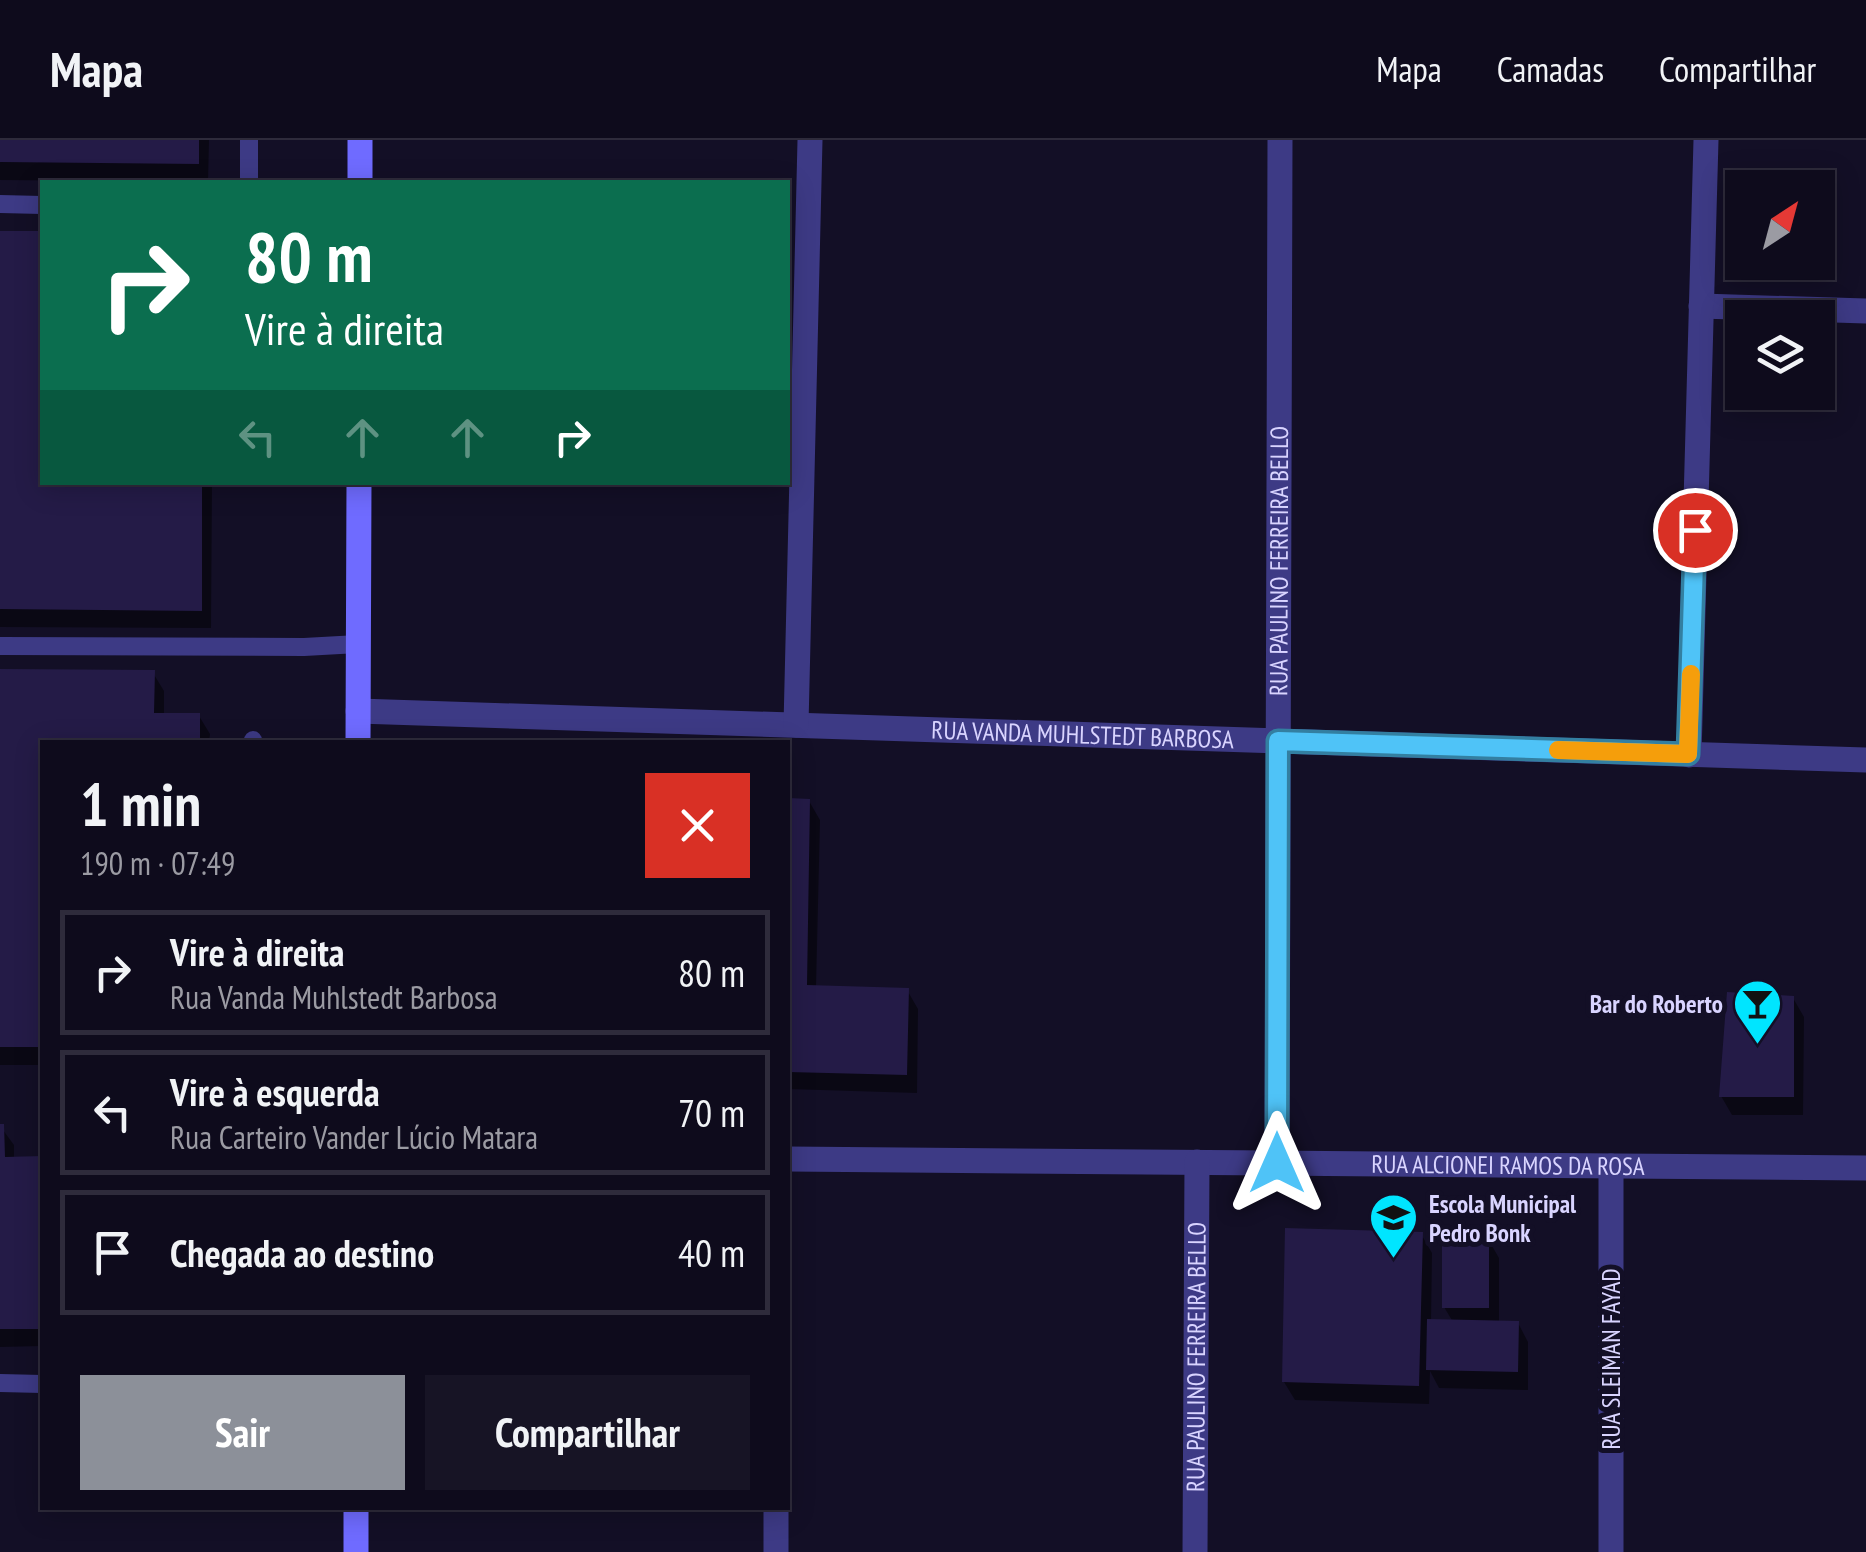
<!DOCTYPE html>
<html lang="pt">
<head>
<meta charset="utf-8">
<style>
  body { margin:0; font-family:"PT Sans Narrow",sans-serif; background:#171425; color:#f1f3f6; height:100vh; display:flex; flex-direction:column; font-size:38px; white-space:nowrap }
  * { box-sizing:border-box; margin:0 }
  p { font-size:32px; color:#9b9ba3 }
  .icon { flex:none; width:55px; height:55px; fill:none; stroke:currentColor; stroke-width:2; stroke-linecap:round; stroke-linejoin:round }
  .map { position:relative; flex:1; overflow:hidden }
  .panel { position:absolute; left:40px; top:600px; width:750px; height:770px; display:flex; flex-direction:column; background:#0e0b1c; border-radius:0px; box-shadow:0 5px 25px #0003,0 0 0 2px #2e2b3b }
  .panel>* { flex:none }
  .top-card { position:absolute; left:40px; top:40px; width:750px; height:305px; border-radius:0px; box-shadow:0 5px 25px #0003,0 0 0 2px #2e2b3b; background:#0b6e4f; color:#fff; overflow:hidden }
  .needle { width:65px; rotate:36deg }
  .controls { position:absolute; left:1725px; top:30px; display:grid; gap:20px }
  .controls a { display:grid; place-items:center; width:110px; height:110px; border-radius:0px; background:#0e0b1c; box-shadow:0 5px 25px #0003,0 0 0 2px #2e2b3b; font-size:50px }
  .pin { position:absolute; display:grid; place-items:center; width:85px; height:85px; color:#fff; margin:-42px; border:5px solid #fff; border-radius:50%; box-shadow:0 2px 10px #0007 }
  .me { position:absolute; width:110px; margin:-55px; rotate:0deg; stroke-linejoin:round; filter:drop-shadow(0 0 8px #0008) }
  .turn { display:flex; align-items:center; gap:35px; height:210px; padding:0 40px; font-size:45px }
  .turn .icon { width:130px; height:130px; stroke-width:2.5 }
  .turn b { display:block; font-size:70px; line-height:85px }
  .lanes { display:flex; align-items:center; height:95px; padding:0 40px; background:#0003; justify-content:center; gap:50px; direction:ltr }
  .lanes .off { opacity:.35 }
  .round { display:grid; place-items:center; flex:none; width:105px; height:105px; border-radius:0px; background:#171425 }
  .headline { display:flex; align-items:center; justify-content:space-between; height:170px; padding:0 40px }
  h1 { font-size:60px; font-weight:600; line-height:75px }
  .cta { display:flex; gap:20px; margin-top:auto; padding:20px 40px }
  .cta a { flex:1; height:115px; border-radius:0px; background:#8c9099; color:#fff; font-size:40px; font-weight:600; line-height:115px; text-align:center }
  .cta a+a { background:#171425; color:#f1f3f6 }
  ul { padding:0; list-style:none }
  li { display:flex; align-items:center; gap:30px; height:125px; margin:0 20px 15px; padding:0 20px; border:5px solid #2e2b3b; border-radius:0px }
  li div { flex:1 }
  li b { display:block; font-size:38px }
  li em { font-style:normal }
  header { display:flex; align-items:center; gap:60px; box-sizing:border-box; height:140px; padding:0 50px; background:#0e0b1c; border-bottom:2px solid #2e2b3b }
  header strong { font-size:48px }
  nav { display:flex; gap:55px; margin-inline-start:auto; font-size:35px }
  .map>svg:first-child { display:block }
  .shadow { fill:#0007 }
  .building { fill:#241b47 }
  .lines { fill:none; stroke-linecap:round; stroke-linejoin:round }
  .lane { stroke:#3d3a85; stroke-width:18 }
  .street { stroke:#3d3a85; stroke-width:25 }
  .secondary { stroke:#6f6bff; stroke-width:25 }
  .route-casing { stroke:#337fa1; stroke-width:25 }
  .route { stroke:#4fc3f7; stroke-width:18 }
  .slow { stroke:#f59e0b; stroke-width:18 }
  .labels { text-anchor:middle; dominant-baseline:central; stroke-width:10; stroke-linejoin:round; paint-order:stroke }
  .street-label { font-size:25px; fill:#d9d4ff; stroke:#130f26 }
  .poi-label { font-size:25px; font-weight:bold; fill:#d9d4ff; stroke:#130f26; text-anchor:end }
</style>
</head>
<body>
<header>
<strong>Mapa</strong>
<nav><a>Mapa</a><a>Camadas</a><a>Compartilhar</a></nav>
</header>
<div class="map">
<svg width="1866" height="1412" viewBox="0 0 1866 1412">
  <rect width="100%" height="100%" fill="#130f26"/>
  <path class="shadow" d="M0,0H209L208,42L0,40Z
    M0,93L42,94V342H212L211,488L0,487Z
    M0,531L153,533L164,551V576H199L210,594L209,602H42V925H0Z
    M788,661H809L820,680L816,848L907,850L918,869L917,953L788,949Z
    M1793,858L1804,877L1803,975H1732L1721,956Z
    M0,986L14,1005V1019H42V1206L0,1207Z
    M1421,1094L1432,1113L1431,1182H1453L1444,1167L1488,1099L1499,1118V1183H1518L1528,1202V1250L1439,1248L1430,1231L1429,1264L1295,1260L1284,1242Z"/>
  <path class="building" d="M0,0H199V24L0,22Z
    M0,91H42V342H202V471L0,469Z
    M0,529L155,530L154,573H200V602H42V907H0Z
    M788,658L810,659L807,845L909,848L907,935L788,932Z
    M1727,852L1794,856V957H1719Z
    M0,984H4L5,1017L42,1016V1189H0Z
    M1285,1088L1423,1092L1419,1246L1282,1242Z
    M1442,1097H1489V1168H1442Z
    M1427,1179L1519,1181L1518,1232L1426,1230Z"/>
  <g class="lines">
    <path class="lane" d="M249,0V42
      M0,64L42,65
      M0,506L304,507L358,504
      M253,602V600
      M0,1243L42,1244"/>
    <g class="street">
      <path d="M1701,166L1866,171"/>
      <path id="s1" d="M358,571L1866,620"/>
      <path d="M796,585L810,0"/>
      <path d="M1689,615L1706,0"/>
      <path id="s2" d="M788,1019L1866,1028"/>
      <path id="s3" d="M1277,1023L1280,0"/>
      <path d="M776,1412V1368"/>
      <path id="s4" d="M1195,1412L1197,1022"/>
      <path d="M1611,1412V1026"/>
    </g>
    <path class="secondary" d="M360,42V0
      M358,602L359,342
      M356,1412V1368"/>
  </g>
  <g class="lines">
    <defs>
      <path id="route" d="M1277,1023L1278,601L1688,614L1695,390"/>
    </defs>
    <use href="#route" class="route-casing"/>
    <use href="#route" class="route"/>
    <path class="slow" d="M1558,610L1688,614L1691,534"/>
  </g>
  <defs>
    <symbol id="bar-pin" viewBox="-11 -11 22 30"><path d="M0 17L-7.5 6A9.5 9.5 0 1 1 7.5 6Z" fill="#00e5ff" stroke="#130f26"/><path d="M-6-5H6L.8 .8V4.5H3.5V6h-7V4.5H-.8V.8Z" fill="#111"/></symbol>
    <symbol id="school-pin" viewBox="-11 -11 22 30"><path d="M0 17L-7.5 6A9.5 9.5 0 1 1 7.5 6Z" fill="#00e5ff" stroke="#130f26"/><path d="M0-5L7-2L0 1L-7-2ZM-4 1L0 2.5L4 1V4Q0 6-4 4Z" fill="#111"/></symbol>
  </defs>
  <g fill-rule="evenodd">
    <use href="#bar-pin" x="1730" y="836" width="55" height="75"/>
    <use href="#school-pin" x="1366" y="1050" width="55" height="75"/>
  </g>
  <g class="labels">
    <g class="street-label">
      <text stroke="none"><textPath href="#s3" startOffset="602">RUA PAULINO FERREIRA BELLO</textPath></text>
      <text stroke="none"><textPath href="#s1" startOffset="725">RUA VANDA MUHLSTEDT BARBOSA</textPath></text>
      <text stroke="none"><textPath href="#s2" startOffset="720">RUA ALCIONEI RAMOS DA ROSA</textPath></text>
      <text stroke="none"><textPath href="#s4" startOffset="195">RUA PAULINO FERREIRA BELLO</textPath></text>
      <text transform="translate(1611 1219) rotate(-90)">RUA SLEIMAN FAYAD</text>
    </g>
    <g class="poi-label">
      <text x="1723" y="864">Bar do Roberto</text>
      <text x="1429" y="1064" text-anchor="start">Escola Municipal<tspan x="1429" dy="29">Pedro Bonk</tspan></text>
    </g>
  </g>
</svg>
<div class="controls">
<a><svg class="needle" viewBox="-14 -14 28 28"><path d="M0-13l5 13h-10z" fill="#e53935"/><path d="M0 13l5-13h-10z" fill="#9b9ba3"/></svg></a>
<a><svg class="icon" aria-label="layers" viewBox="0 0 24 24"><path d="M12 4l9 5-9 5-9-5zM3 14l9 5 9-5"/></svg></a>
</div>
<div class="pin" style="left:1695px;top:390px;background:#d93025"><svg class="icon" aria-label="arrive" viewBox="0 0 24 24"><path d="M6 21V4h12l-3 4 3 4H6"/></svg></div>
<svg class="me" style="left:1277px;top:1023px" viewBox="-20 -20 40 40"><path d="M0-17L14 15 0 8-14 15z" fill="#4fc3f7" stroke="#fff" stroke-width="4"/></svg>
<div class="top-card">
<div class="turn"><svg class="icon" aria-label="right" viewBox="0 0 24 24"><path d="M7 20v-9h11M14 6l5 5-5 5"/></svg><div><b>80 m</b>Vire à direita</div></div>
<div class="lanes"><svg class="icon off" aria-label="left" viewBox="0 0 24 24"><path d="M17 20v-9H6M10 6l-5 5 5 5"/></svg><svg class="icon off" aria-label="ahead" viewBox="0 0 24 24"><path d="M12 20V5M6 11l6-6 6 6"/></svg><svg class="icon off" aria-label="ahead" viewBox="0 0 24 24"><path d="M12 20V5M6 11l6-6 6 6"/></svg><svg class="icon" aria-label="right" viewBox="0 0 24 24"><path d="M7 20v-9h11M14 6l5 5-5 5"/></svg></div>
</div>
<section class="panel">
<div class="headline"><div><h1>1 min</h1><p>190 m · 07:49</p></div><a class="round" style="background:#d93025;color:#fff"><svg class="icon" aria-label="close" viewBox="0 0 24 24"><path d="M6 6l12 12M18 6L6 18"/></svg></a></div>
<ul>
<li><svg class="icon" aria-label="right" viewBox="0 0 24 24"><path d="M7 20v-9h11M14 6l5 5-5 5"/></svg><div><b>Vire à direita</b><p>Rua Vanda Muhlstedt Barbosa</p></div><em>80 m</em></li>
<li><svg class="icon" aria-label="left" viewBox="0 0 24 24"><path d="M17 20v-9H6M10 6l-5 5 5 5"/></svg><div><b>Vire à esquerda</b><p>Rua Carteiro Vander Lúcio Matara</p></div><em>70 m</em></li>
<li><svg class="icon" aria-label="arrive" viewBox="0 0 24 24"><path d="M6 21V4h12l-3 4 3 4H6"/></svg><div><b>Chegada ao destino</b></div><em>40 m</em></li>
</ul>
<div class="cta"><a>Sair</a><a>Compartilhar</a></div>
</section>
</div>
</body>
</html>
